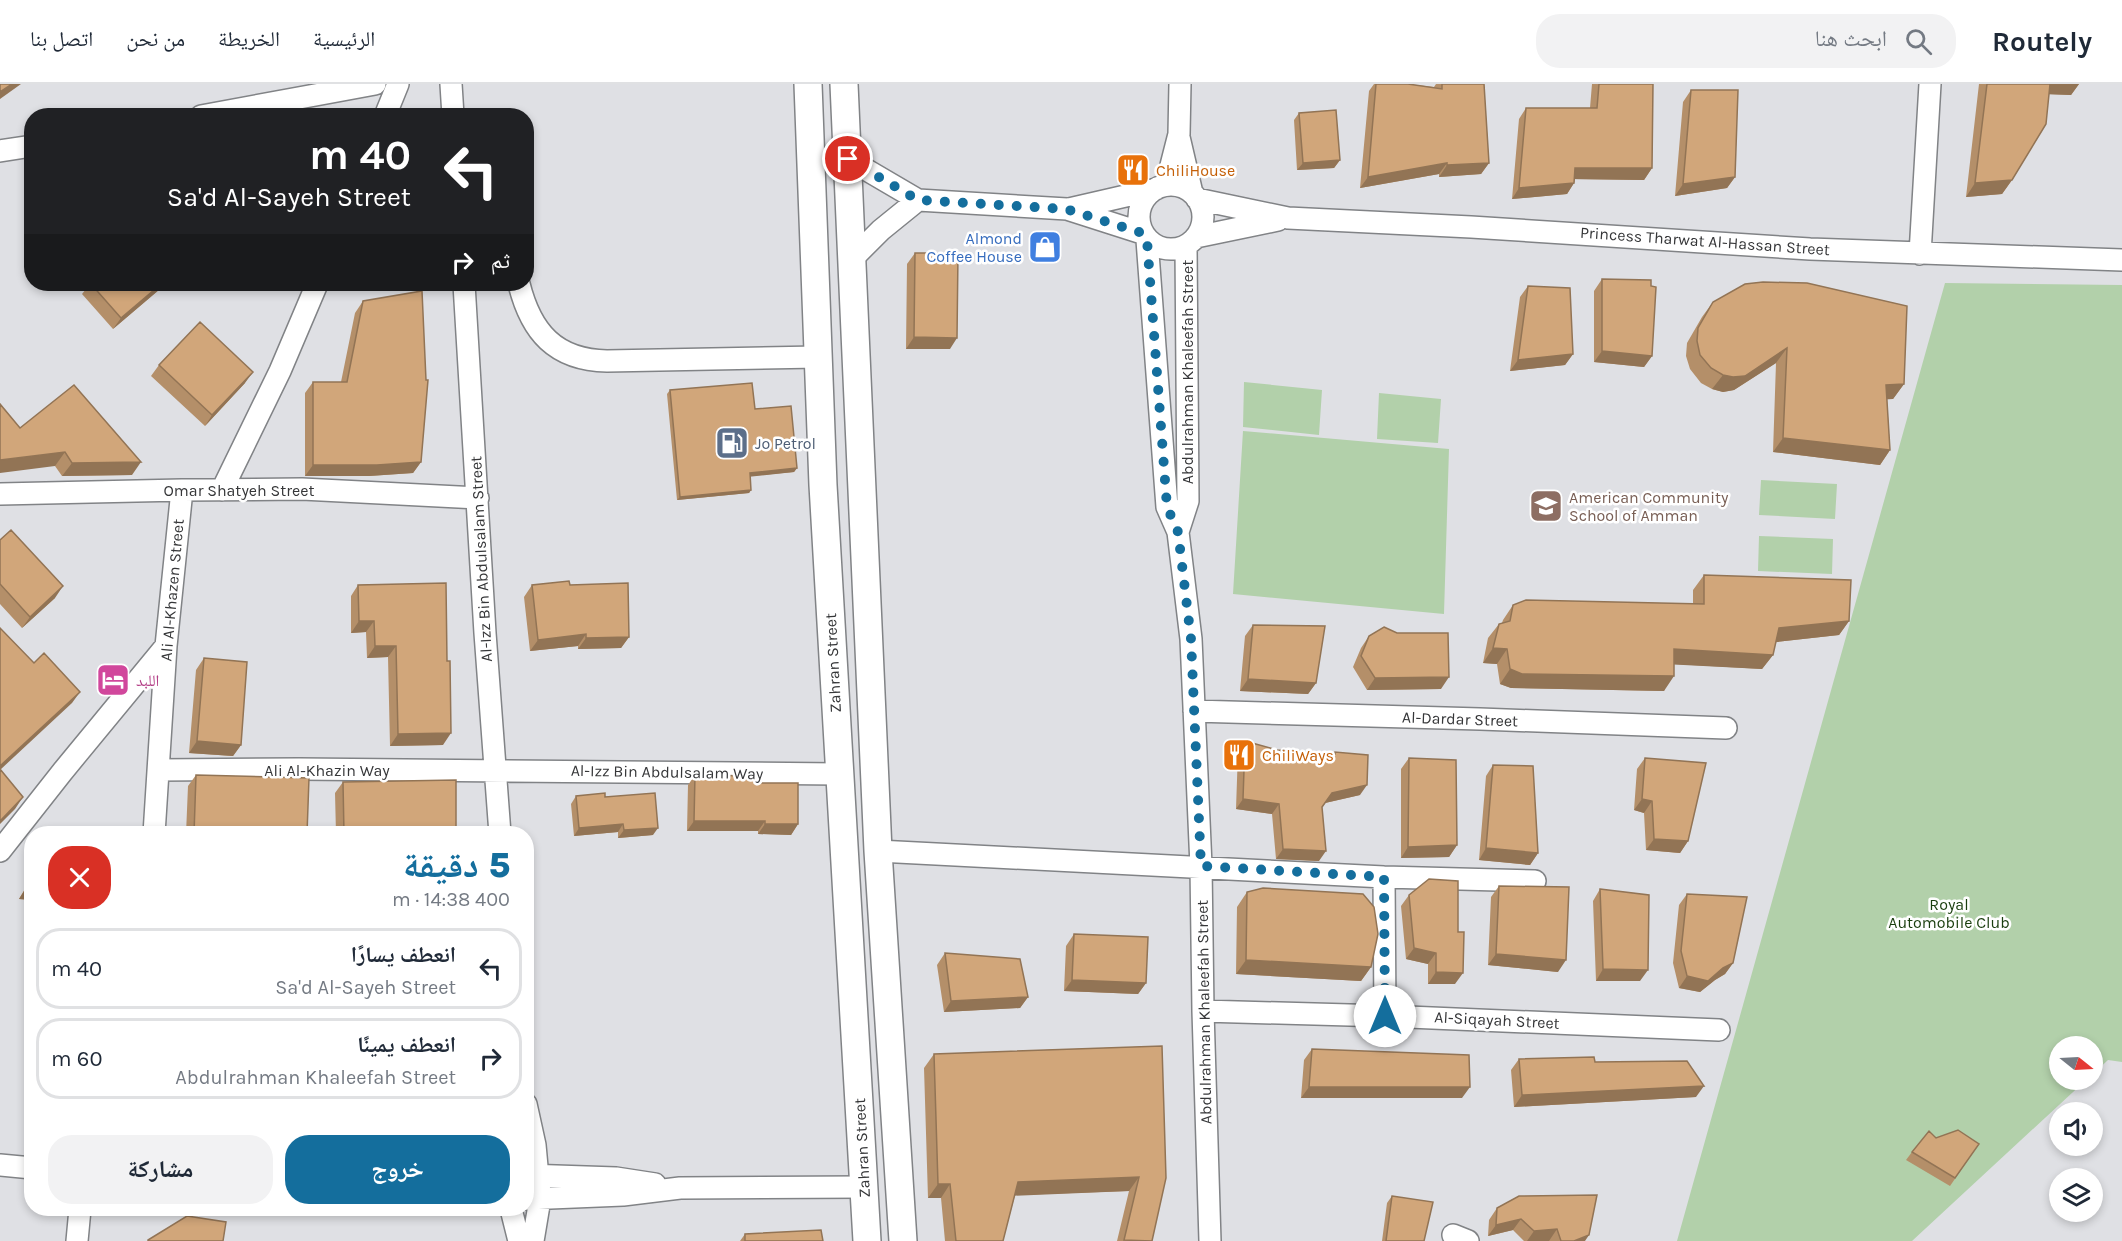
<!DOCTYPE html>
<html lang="ar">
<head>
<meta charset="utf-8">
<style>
  body { margin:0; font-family:Karla,"Noto Naskh Arabic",sans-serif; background:#f2f2f3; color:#1f2937; direction:rtl; height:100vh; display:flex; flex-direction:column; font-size:22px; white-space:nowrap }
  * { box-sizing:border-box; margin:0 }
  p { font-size:20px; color:#747a83 }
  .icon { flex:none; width:33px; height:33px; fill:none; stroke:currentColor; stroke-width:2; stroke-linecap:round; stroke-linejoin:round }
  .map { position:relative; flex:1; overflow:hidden; direction:ltr }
  .panel { position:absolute; left:24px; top:742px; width:510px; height:390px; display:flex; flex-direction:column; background:#fff; border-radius:24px; box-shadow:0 3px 9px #0003; direction:rtl }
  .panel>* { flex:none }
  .hud { position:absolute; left:24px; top:24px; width:510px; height:183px; border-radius:24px; box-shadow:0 3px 9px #0003; direction:rtl; background:#202124; color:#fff; overflow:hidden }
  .needle { width:39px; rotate:108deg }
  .tools { position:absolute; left:2049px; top:952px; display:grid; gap:12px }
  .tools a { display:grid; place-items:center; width:54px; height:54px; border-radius:50%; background:#fff; box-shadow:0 3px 9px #0003; font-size:30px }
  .pin { position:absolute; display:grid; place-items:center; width:51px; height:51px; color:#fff; margin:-26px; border:3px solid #fff; border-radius:50%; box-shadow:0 2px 6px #0007 }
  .me { position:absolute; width:66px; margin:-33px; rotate:0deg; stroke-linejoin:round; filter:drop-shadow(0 0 4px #0008) }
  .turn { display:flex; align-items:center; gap:21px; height:126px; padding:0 24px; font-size:27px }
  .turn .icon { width:78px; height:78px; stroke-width:2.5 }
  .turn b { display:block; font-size:42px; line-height:51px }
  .then { display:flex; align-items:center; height:57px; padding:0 24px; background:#0003; gap:12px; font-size:22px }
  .round { display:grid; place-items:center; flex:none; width:63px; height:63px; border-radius:24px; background:#f2f2f3 }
  .headline { display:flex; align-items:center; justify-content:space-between; height:102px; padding:0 24px }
  h1 { font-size:36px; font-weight:800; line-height:45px; color:#146e9d }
  .action { display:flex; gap:12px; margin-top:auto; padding:12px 24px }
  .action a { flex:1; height:69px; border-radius:24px; background:#146e9d; color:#fff; font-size:24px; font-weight:800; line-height:69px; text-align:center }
  .action a+a { background:#f2f2f3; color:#1f2937 }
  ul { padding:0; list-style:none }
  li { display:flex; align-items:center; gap:18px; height:81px; margin:0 12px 9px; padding:0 12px; border:3px solid #e0e1e3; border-radius:24px }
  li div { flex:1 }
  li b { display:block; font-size:22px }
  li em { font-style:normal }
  header { display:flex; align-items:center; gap:36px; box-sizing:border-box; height:84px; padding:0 30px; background:#fff; border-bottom:2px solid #e0e1e3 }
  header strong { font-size:28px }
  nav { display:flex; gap:33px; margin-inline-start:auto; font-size:21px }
  .search { width:420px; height:54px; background:#f2f2f3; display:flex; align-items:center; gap:15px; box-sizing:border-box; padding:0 21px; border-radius:24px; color:#747a83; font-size:22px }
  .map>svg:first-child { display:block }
  .green { fill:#b2d0aa }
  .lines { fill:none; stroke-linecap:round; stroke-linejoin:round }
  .minor-casing { stroke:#818386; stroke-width:24 }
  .major-casing { stroke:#818386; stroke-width:30 }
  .minor { stroke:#fff; stroke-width:21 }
  .major { stroke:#fff; stroke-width:27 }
  .wall { fill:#b48f69 }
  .shaded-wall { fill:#927455 }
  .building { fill:#d1a67a; stroke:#927455; stroke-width:1.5 }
  .route { stroke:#146e9d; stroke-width:10; stroke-dasharray:0 18 }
  .labels { text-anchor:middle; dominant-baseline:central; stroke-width:5; stroke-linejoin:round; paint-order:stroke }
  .food-label { font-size:16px; fill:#c56008; stroke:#fff; text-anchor:start }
  .shop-label { font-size:16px; fill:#366cbe; stroke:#fff; text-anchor:end }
  .street-label { font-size:16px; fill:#363739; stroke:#fff }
  .service-label { font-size:16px; fill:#4e5e75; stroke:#fff; text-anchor:start }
  .education-label { font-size:16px; fill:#785e54; stroke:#fff; text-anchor:start }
  .hotel-label { font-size:16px; fill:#b23c85; stroke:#fff; text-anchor:start }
  .park-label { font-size:16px; fill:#1a3e0e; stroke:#fff }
</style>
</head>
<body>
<header>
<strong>Routely</strong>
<div class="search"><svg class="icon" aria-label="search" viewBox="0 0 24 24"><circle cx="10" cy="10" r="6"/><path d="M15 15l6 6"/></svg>ابحث هنا</div>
<nav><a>الرئيسية</a><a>الخريطة</a><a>من نحن</a><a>اتصل بنا</a></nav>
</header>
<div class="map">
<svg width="2122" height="1157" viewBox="0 0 2122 1157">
  <rect width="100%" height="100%" fill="#dfe0e4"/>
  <path class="green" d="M1945,199L2122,201V978L2108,976L2093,990L2092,963H2060V996H2086L1912,1157H1677Z
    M1244,298L1322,306L1319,351L1243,343Z
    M1379,309L1441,315L1438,359L1377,355Z
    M1243,347L1449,365L1444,530L1233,510Z
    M1761,396L1837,400L1835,435L1759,431Z
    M1759,452L1833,455L1832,490L1758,487Z"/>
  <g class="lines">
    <defs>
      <path id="minor" d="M451,0L453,32
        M201,32L375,0
        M385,32L398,0
        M1179,53L1192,109
        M0,67L32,62
        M848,75L918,116L1067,125L1142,149
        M1139 133a32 32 0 1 1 64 0a32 32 0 1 1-64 0Z
        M1166,101L1179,50L1180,0
        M1197,115L1288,134L1471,143L1810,165L2122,176
        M1069,125L1156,105
        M1196,153L1278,136
        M1147,156L1167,423L1178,448L1191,555L1201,782L1203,927L1210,1157
        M1920,170L1930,0
        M853,174L881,146L918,116
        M464,200L485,549L500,750
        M519,200C531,248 555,276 607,277L818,273
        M222,406L280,287L317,200
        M0,410L182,406L302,405L478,414
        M1178,448L1188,417L1186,162
        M1194,627L1480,635L1726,644
        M159,686L299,685L839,690
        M154,750L166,562L182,406
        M0,767L63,687L166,562
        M878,767L1384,793L1535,797
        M1384,793L1385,932
        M1203,927L1385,932L1719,946
        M526,1020L535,1061L540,1115L533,1157
        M0,1081L32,1084
        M526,1091L616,1094L655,1100
        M526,1115L623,1111L680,1104L864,1103
        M511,1125L519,1157
        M1453,1151L1468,1157
        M77,1157L80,1125"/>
      <path id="major" d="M808,0L823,401L867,1157
        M844,0L878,767L903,1157"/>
    </defs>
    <use href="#minor" class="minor-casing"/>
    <use href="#major" class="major-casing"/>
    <use href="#minor" class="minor"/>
    <use href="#major" class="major"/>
  </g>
  <path class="wall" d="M1374,0H1408L1434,3L1436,0H1484L1489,79L1481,90L1439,93V90L1360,104L1369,7Z
    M1592,0H1653L1652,84L1644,96L1575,95L1574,99L1567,110L1512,115L1519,35L1526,24H1590Z
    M1979,0H2079L2071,11L2049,10L2012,96L2002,110L1966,113Z
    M1691,6L1735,93L1727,104L1675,112L1683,18Z
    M1299,29L1340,76L1334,84L1297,86L1294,36Z
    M915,169L950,265H906L907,180Z
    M1602,195L1652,272L1644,283L1594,278V207Z
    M90,200H164L160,205L113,245L82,210Z
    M1528,202L1573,270L1565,281L1510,287L1520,213Z
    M363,217L421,378L413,389L369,392H305V309L313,298H341L355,229Z
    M1713,218L1904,300L1893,315H1887L1890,366L1880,381L1773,368L1776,279L1734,306L1723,308L1712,305L1701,299L1690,285L1686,272L1687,259L1702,233Z
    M159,281L245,299L205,342L151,292Z
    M670,306L755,325L797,384L794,388L750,392L751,406L749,409L677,416L667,310Z
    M20,344L132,391L62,392L55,382Z
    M0,456L55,514L22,544L0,520Z
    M1704,491L1849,537L1839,551L1775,558L1773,571L1762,585L1674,580L1664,607L1511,604L1500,600L1497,580L1483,579L1488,554L1499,540L1502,539L1503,536L1513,521L1693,519V506Z
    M446,499L443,661L390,662L388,573L367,574L366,548L351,549V512L358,501Z
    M532,501H570L629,553L621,564L578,565V562L530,567L524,513Z
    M1253,541L1316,599L1308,610L1240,607L1245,552Z
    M1369,552L1441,605L1367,606L1353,583L1361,564Z
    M204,574L241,661L233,672L189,669L196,586Z
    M1245,657L1277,666L1333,670L1335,668L1360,711L1325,719L1322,724L1319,777L1276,775L1272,730L1236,725L1238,667Z
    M1409,674L1457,761L1449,773L1401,774V685Z
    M1645,674L1688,757L1680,769L1646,766L1644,729L1634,726L1637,685Z
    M1493,681L1538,769L1530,781L1479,776L1486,692Z
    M196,691L307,750H186L188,702Z
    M695,691L758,699L798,740L791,751L758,750V747H687L688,701Z
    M343,698L456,750H336L335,709Z
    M576,712L605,713L653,751L618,754V748L574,752L571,720Z
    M32,793V816L19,815Z
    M1499,802L1558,888L1488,881L1491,813Z
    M1600,805L1640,897H1596L1593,817Z
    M1247,808L1371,883L1361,897L1236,890L1237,823Z
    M1687,810L1733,879L1725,890L1715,896L1700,908L1679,904L1673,879L1679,821Z
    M1409,811L1455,900H1428V880L1406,875L1401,822Z
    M1074,850L1146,899L1138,910L1064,907L1066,862Z
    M945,869L1028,913L1020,924L944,928L937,881Z
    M1162,962L1152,1157H1117L1129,1107L1015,1111L1003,1157H945L941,1114H928L924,984L934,970Z
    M1312,965L1462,1014H1301L1304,976Z
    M1519,975L1595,978L1696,1013L1514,1023L1511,986Z
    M1936,1054L1979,1060L1950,1102L1906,1076L1912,1068Z
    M1392,1112L1424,1157H1382L1387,1119Z
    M1519,1112L1585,1157H1524L1513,1146L1488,1152L1489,1136L1497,1124Z
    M745,1150L823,1157H740Z"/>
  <path class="shaded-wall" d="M12,0H21L0,15V8Z
    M2048,0H2079L2071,11L2041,10Z
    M1340,76L1334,84L1297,86L1303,79Z
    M1447,79L1439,90L1360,104L1368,93Z
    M1489,79L1481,90L1439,93L1447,81Z
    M1575,84H1652L1644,96L1567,95Z
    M1735,93L1727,104L1675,112L1683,100Z
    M2012,96L2002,110L1966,113L1975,99Z
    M1574,99L1567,110L1512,115L1519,104Z
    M161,200H164L160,205L113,245L121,234Z
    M914,253L957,254L950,265H906Z
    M1787,264L1776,279L1734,306L1723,308L1712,305L1723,291Z
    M1602,267L1652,272L1644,283L1594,278Z
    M1573,270L1565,281L1510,287L1518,276Z
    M253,288L245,299L205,342L212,331Z
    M1904,300L1893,315L1876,316L1886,301Z
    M1783,354L1890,366L1880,381L1773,368Z
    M65,368L55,382L0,389V376Z
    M141,378L132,391L62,392L72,379Z
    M421,378L413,389L369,392H305L313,381Z
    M797,384L794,388L747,393L750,389Z
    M751,406L749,409L677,416L680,413Z
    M63,502L55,514L22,544L30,533Z
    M359,537H374L366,548L351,549Z
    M1849,537L1839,551L1768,559L1779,544Z
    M586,550L578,562L530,567L538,556Z
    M629,553L621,564L578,565L586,554Z
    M375,562H396L388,573L367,574Z
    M1493,564L1507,565L1497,580L1483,579Z
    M1674,565L1773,571L1762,585L1664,580Z
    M1510,585L1674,592L1664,607L1511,604L1500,600Z
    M1449,593L1441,605L1367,606L1375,594Z
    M1248,595L1316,599L1308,610L1240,607Z
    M80,608L72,619L0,686V682Z
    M451,649L443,661L390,662L398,650Z
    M197,657L241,661L233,672L189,669Z
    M1367,701L1360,711L1325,719L1315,733L1332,709Z
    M23,713L15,725L0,740V737Z
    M1243,715L1279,720L1272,730L1236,725Z
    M1642,715L1652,717L1644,729L1634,726Z
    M694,737H765L758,747H687Z
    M623,740L618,748L574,752L579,744Z
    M765,740H798L791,751L758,750Z
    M658,744L653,751L618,754L624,746Z
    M1654,755L1688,757L1680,769L1646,766Z
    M1457,761L1449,773L1401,774L1408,763Z
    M1486,764L1538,769L1530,781L1479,776Z
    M1283,765L1326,767L1319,777L1276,775Z
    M26,804H32V816L19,815Z
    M1414,864L1436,869L1428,880L1406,875Z
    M1496,870L1566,876L1558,888L1488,881Z
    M1246,876L1371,883L1361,897L1236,890Z
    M1733,879L1725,890L1715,896L1700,908L1679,904L1687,892L1723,884Z
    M1603,885L1648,886L1640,897H1596Z
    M1436,888L1463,889L1455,900H1428Z
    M1072,896L1146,899L1138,910L1064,907Z
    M1028,913L1020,924L944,928L951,917Z
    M1704,1002L1696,1013L1514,1023L1522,1011Z
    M1309,1003H1470L1462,1014H1301Z
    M1139,1093L1129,1107L1008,1112L1018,1098Z
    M938,1100H950L941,1114H928Z
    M1521,1135L1513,1146L1488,1152L1496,1141Z
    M1557,1145L1549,1157H1527L1534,1147Z
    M1589,1151L1585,1157H1574Z"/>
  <path class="building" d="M0,0H12L0,8Z
    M1376,0H1408L1442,5V0H1484L1489,79L1447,81V79L1368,93Z
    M1599,0H1653L1652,84H1575L1574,99L1519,104L1526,24H1597Z
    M1987,0H2050L2046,40L2012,96L1975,99Z
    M1691,6H1738L1735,93L1683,100Z
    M1336,26L1340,76L1303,79L1299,29Z
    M915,169H958L957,254L914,253Z
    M1602,195L1651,196V202L1656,203L1652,272L1602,267Z
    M1763,198L1807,199L1907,222L1904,300L1886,301L1890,366L1783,354L1787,264L1745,292L1733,293L1723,291L1711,284L1700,271L1697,257L1698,244L1713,218L1745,200Z
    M91,200H161L121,234Z
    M1528,202L1570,204L1573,270L1518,276Z
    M422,207L426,296H428L421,378L377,381H313V298H347L363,217Z
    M200,238L253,288L212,331L159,281Z
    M752,299L755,325L791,322L797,384L750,389L751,406L680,413L670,306Z
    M74,301L141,378L72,379L65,368L0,376V320L20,344Z
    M11,446L63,502L30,533L0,500V456Z
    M1704,491L1851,496L1849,537L1779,544L1773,571L1674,565V592L1522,590L1510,585L1507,565L1493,564L1499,540L1510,537L1513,521L1526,516L1704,520Z
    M569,497L570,501L628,499L629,553L586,554V550L538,556L532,501Z
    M446,499L447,577H450L451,649L398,650L396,562H375L374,537H359L358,501Z
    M1253,541L1325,542L1316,599L1248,595Z
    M1384,543L1397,549H1448L1449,593L1375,594L1361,572L1369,552Z
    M0,544L34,579L44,569L80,608L0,682Z
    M204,574L247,578L241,661L197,657Z
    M1245,657L1277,666L1335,670V668L1368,671L1367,701L1332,709L1322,723L1326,767L1283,765L1279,720L1243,715Z
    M1409,674L1456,676L1457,761L1408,763Z
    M1645,674L1706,679L1688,757L1654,755L1652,717L1642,715Z
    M1493,681L1533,682L1538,769L1486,764Z
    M0,685L23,713L0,737Z
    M196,691L309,694L307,750H194Z
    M695,691L758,692V699H798V740H765V737H694Z
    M456,696V750H344L343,698Z
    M605,709V713L655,709L658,744L624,746L623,740L579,744L576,712Z
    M58,749L97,750H57Z
    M32,795V804H26Z
    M1429,795L1458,797V848H1464L1463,889L1436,888V869L1414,864L1409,811Z
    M1499,802L1569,803L1566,876L1496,870Z
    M1263,804L1363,810L1374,823L1378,850L1371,883L1246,876L1247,808Z
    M1600,805L1649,811L1648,886L1603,885Z
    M1687,810L1747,813L1733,879L1723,884L1708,897L1687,892L1681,867Z
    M1074,850L1148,853L1146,899L1072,896Z
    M945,869L1020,875L1028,913L951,917Z
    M1162,962L1166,1094L1152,1157L1124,1156L1139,1093L1018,1098L1003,1157H956L950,1100H938L934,970Z
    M1312,965L1469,971L1470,1003H1309Z
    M1594,973L1595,978L1687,977L1704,1002L1522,1011L1519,975Z
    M1958,1046L1979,1060L1955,1094L1912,1068L1929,1047L1936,1054Z
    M1597,1111L1589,1151L1574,1157H1561L1557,1145L1534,1147L1521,1135L1496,1141L1497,1124L1519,1112Z
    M1392,1112L1433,1118L1424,1157H1386Z
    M187,1132L226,1138L223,1157H148V1156Z
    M821,1146L823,1157H745V1150Z"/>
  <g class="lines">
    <path class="route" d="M848,75L918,116L1066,125L1142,149L1147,156L1167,423L1178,448L1191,555L1201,782L1384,793L1385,932"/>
  </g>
  <defs>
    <symbol id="restaurant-square" viewBox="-11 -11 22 22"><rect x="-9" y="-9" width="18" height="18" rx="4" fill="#e8710a" stroke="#fff"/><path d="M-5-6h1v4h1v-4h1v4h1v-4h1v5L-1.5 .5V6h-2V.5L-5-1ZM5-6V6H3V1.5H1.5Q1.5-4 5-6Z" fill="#fff"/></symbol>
    <symbol id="shop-square" viewBox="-11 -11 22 22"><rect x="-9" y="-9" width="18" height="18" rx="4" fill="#3f7fe0" stroke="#fff"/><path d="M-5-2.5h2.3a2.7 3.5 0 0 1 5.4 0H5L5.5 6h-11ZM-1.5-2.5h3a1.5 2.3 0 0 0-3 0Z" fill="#fff"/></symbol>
    <symbol id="fuel-square" viewBox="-11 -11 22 22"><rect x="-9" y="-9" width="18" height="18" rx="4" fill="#5c6f8a" stroke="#fff"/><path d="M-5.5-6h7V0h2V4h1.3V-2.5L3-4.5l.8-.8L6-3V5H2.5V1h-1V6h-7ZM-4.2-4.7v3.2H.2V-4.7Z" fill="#fff"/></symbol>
    <symbol id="school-square" viewBox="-11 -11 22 22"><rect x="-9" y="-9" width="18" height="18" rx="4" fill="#8d6e63" stroke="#fff"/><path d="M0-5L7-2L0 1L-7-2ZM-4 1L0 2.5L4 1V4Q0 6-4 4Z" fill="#fff"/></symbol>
    <symbol id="hotel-square" viewBox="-11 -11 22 22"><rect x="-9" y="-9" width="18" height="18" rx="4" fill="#d1479c" stroke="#fff"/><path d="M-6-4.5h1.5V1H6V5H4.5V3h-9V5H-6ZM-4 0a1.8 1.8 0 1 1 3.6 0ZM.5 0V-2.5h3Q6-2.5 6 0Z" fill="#fff"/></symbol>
  </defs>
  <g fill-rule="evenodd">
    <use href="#restaurant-square" x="1114" y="67" width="38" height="38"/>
    <use href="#shop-square" x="1026" y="144" width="38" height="38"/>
    <use href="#fuel-square" x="713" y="340" width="38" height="38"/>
    <use href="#school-square" x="1527" y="403" width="38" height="38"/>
    <use href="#hotel-square" x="94" y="577" width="38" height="38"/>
    <use href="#restaurant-square" x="1220" y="652" width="38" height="38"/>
  </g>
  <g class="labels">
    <g class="food-label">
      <text x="1156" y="86">ChiliHouse</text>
      <text x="1262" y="671">ChiliWays</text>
    </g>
    <g class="shop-label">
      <text x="1022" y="154">Almond<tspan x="1022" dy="18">Coffee House</tspan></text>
    </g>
    <g class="street-label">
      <text transform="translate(1705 157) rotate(4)">Princess Tharwat Al-Hassan Street</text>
      <text transform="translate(1187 288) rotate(-90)">Abdulrahman Khaleefah Street</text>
      <text x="239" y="406">Omar Shatyeh Street</text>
      <text transform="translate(481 475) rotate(-93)">Al-Izz Bin Abdulsalam Street</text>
      <text transform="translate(172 506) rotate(-85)">Ali Al-Khazen Street</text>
      <text transform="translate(833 579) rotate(-93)">Zahran Street</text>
      <text transform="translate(1460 635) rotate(2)">Al-Dardar Street</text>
      <text x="327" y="686">Ali Al-Khazin Way</text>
      <text transform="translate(667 688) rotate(1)">Al-Izz Bin Abdulsalam Way</text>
      <text transform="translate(1204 928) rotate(-91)">Abdulrahman Khaleefah Street</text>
      <text transform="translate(1497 936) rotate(3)">Al-Siqayah Street</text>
      <text transform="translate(862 1064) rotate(-93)">Zahran Street</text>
    </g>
    <g class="service-label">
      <text x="755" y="359">Jo Petrol</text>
    </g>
    <g class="education-label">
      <text x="1569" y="413">American Community<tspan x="1569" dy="18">School of Amman</tspan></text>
    </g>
    <g class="hotel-label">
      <text x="136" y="596">اللبد</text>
    </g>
    <g class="park-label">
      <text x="1949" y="820">Royal<tspan x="1949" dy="18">Automobile Club</tspan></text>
    </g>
  </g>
</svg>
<div class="tools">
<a><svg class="needle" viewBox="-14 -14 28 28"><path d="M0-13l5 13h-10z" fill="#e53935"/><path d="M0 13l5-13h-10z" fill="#747a83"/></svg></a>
<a><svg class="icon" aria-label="sound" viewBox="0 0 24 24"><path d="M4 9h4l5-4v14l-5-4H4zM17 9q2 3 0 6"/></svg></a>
<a><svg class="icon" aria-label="layers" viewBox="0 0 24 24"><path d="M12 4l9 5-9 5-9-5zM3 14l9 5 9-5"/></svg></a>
</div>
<div class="pin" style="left:848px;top:75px;background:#d93025"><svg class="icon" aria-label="arrive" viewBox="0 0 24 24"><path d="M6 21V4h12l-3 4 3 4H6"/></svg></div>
<svg class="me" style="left:1385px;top:932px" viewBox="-20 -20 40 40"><circle r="19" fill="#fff"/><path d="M0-13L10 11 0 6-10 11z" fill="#146e9d"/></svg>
<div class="hud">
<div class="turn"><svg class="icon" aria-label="left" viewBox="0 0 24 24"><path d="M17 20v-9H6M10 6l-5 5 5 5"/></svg><div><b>40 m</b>Sa'd Al-Sayeh Street</div></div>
<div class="then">ثم<svg class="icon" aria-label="right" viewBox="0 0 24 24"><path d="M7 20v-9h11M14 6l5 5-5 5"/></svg></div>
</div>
<section class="panel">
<div class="headline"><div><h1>5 دقيقة</h1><p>400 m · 14:38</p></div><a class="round" style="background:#d93025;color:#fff"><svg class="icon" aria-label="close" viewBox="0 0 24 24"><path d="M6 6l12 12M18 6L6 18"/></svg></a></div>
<ul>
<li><svg class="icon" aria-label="left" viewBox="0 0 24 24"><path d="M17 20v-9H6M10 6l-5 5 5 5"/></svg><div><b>انعطف يسارًا</b><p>Sa'd Al-Sayeh Street</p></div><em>40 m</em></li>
<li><svg class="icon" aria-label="right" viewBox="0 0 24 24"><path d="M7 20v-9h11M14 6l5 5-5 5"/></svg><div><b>انعطف يمينًا</b><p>Abdulrahman Khaleefah Street</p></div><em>60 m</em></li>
</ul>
<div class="action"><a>خروج</a><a>مشاركة</a></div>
</section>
</div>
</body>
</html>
